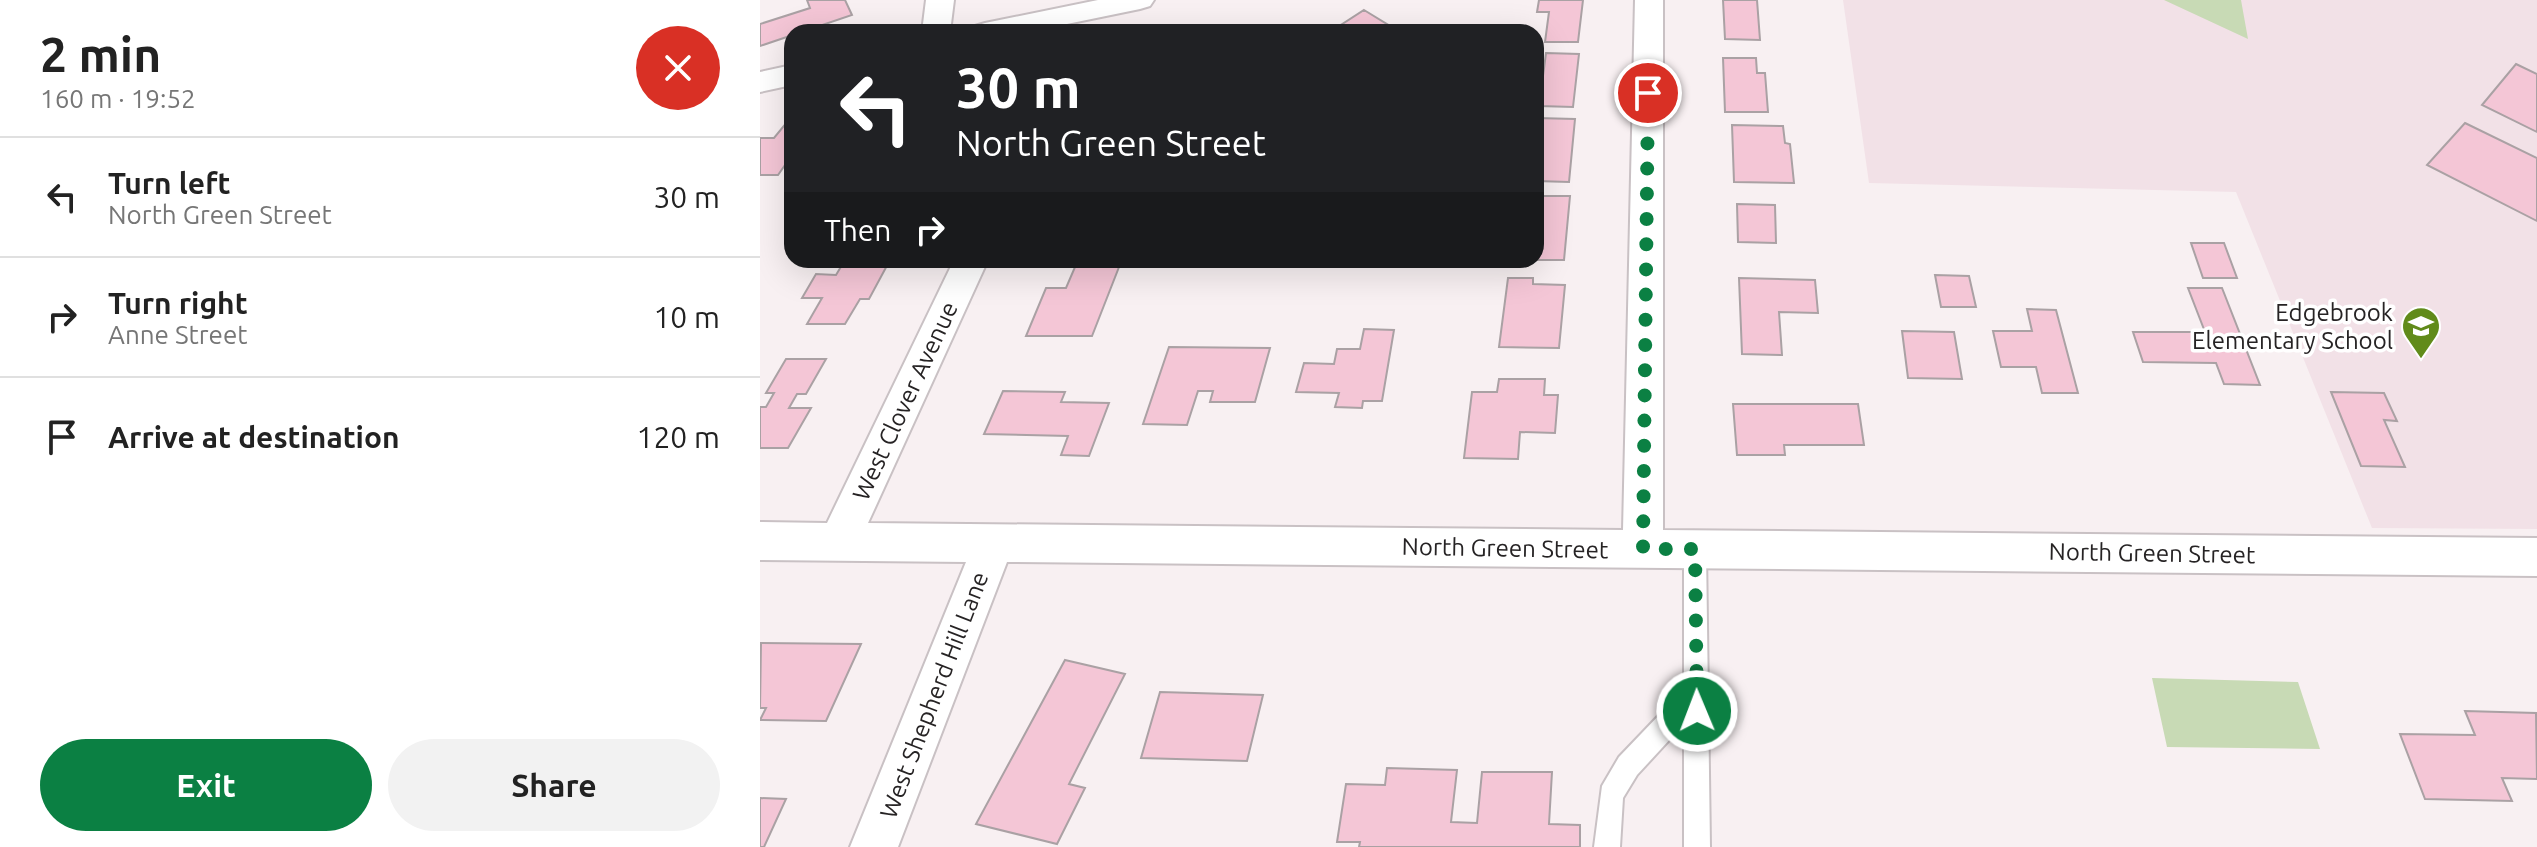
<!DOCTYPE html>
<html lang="en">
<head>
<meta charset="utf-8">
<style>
  body { margin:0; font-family:Ubuntu,sans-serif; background:#f2f2f2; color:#222; height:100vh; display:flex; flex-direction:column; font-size:30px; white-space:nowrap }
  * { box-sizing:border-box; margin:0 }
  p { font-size:26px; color:#767676 }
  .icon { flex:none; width:44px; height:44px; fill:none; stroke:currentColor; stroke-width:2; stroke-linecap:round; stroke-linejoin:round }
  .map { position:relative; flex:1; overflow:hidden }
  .details { display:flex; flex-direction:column; background:#fff; width:760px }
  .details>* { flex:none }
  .guide { position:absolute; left:24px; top:24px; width:760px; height:244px; border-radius:24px; box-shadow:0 8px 32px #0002; background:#202124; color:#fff; overflow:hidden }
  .pin { position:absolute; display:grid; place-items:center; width:68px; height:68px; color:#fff; margin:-34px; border:4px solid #fff; border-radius:50%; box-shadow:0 2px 8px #0007 }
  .me { position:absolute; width:88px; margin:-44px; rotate:359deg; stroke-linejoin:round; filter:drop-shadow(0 0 6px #0008) }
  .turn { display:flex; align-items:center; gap:28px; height:168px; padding:0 40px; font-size:36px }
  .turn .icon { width:104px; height:104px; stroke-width:2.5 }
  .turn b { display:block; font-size:56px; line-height:68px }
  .then { display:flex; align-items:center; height:76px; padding:0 40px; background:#0003; gap:16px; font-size:30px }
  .round { display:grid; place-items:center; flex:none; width:84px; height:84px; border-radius:42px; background:#f2f2f2 }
  .overview { display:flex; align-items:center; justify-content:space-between; height:136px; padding:0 40px }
  h1 { font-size:48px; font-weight:600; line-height:60px }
  .primary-button { display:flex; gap:16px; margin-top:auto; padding:16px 40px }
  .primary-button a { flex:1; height:92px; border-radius:48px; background:#0b8043; color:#fff; font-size:32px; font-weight:600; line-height:92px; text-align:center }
  .primary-button a+a { background:#f2f2f2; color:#222 }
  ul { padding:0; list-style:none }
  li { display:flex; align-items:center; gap:24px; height:120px; padding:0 40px; border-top:2px solid #e0e0e0 }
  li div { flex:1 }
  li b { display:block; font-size:30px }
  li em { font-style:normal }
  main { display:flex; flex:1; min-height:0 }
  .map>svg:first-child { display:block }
  .built { fill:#f2e1e7 }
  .green { fill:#c8dab5 }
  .building { fill:#f4c6d6; stroke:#aaa1a4; stroke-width:2 }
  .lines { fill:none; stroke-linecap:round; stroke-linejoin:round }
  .service-casing { stroke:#c9c1c4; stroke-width:4 }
  .minor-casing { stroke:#c9c1c4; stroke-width:4 }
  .service { fill:#fff; fill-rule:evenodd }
  .minor { fill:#fff; fill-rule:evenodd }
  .route { stroke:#0b8043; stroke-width:14; stroke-dasharray:0 25.2 }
  .labels { text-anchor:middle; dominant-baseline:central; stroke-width:7; stroke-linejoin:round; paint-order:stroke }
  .poi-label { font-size:24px; fill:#262324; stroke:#fff; text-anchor:end }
  .street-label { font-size:24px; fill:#262324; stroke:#fff }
</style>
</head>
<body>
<main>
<section class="details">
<div class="overview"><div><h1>2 min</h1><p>160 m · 19:52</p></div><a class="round" style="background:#d93025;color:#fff"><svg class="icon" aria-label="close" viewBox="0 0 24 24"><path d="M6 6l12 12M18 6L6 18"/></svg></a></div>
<ul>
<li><svg class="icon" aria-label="left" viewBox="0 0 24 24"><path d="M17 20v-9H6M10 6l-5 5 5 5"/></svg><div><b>Turn left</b><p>North Green Street</p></div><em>30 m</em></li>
<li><svg class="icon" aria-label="right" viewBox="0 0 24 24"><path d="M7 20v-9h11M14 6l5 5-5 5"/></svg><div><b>Turn right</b><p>Anne Street</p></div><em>10 m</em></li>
<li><svg class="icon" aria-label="arrive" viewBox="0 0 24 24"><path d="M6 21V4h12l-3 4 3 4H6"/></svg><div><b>Arrive at destination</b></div><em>120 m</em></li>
</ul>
<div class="primary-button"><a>Exit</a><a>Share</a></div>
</section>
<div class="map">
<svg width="1777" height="847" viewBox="0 0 1777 847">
  <rect width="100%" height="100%" fill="#f8f0f2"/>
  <path class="built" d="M1083,0H1777V529L1612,528L1476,192L1109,183Z"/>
  <path class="green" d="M1404,0H1481L1488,39Z
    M1392,678L1538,682L1560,749L1407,747Z"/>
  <path class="building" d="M47,0H85L92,15L0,46V24L50,8Z
    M779,0H823L818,42H785L789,12H777Z
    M963,0H997L1000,40L965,39Z
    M604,10L630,26L623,32H570Z
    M786,53L819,54L813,107L779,106Z
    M963,58H996L997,73H1005L1008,112H965Z
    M1756,64L1777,74V132L1722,105Z
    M32,116V155L18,175H0V138H14Z
    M776,118L815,119L809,182L776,181Z
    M1705,123L1777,158V221L1667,165Z
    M972,125L1023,126L1025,143L1030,144L1034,183L974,182Z
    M776,196H810L804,260H776Z
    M977,204L1015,205L1016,243L978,242Z
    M1431,243H1464L1477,278H1443Z
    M85,260H130L109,299H100L85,324H47L62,298H42L56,274L76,275Z
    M315,267H359L332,336H266L286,288H306Z
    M1175,275L1209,276L1216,307H1181Z
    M748,278H773V284L805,285L799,348L739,347Z
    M979,278L1055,280L1058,313L1019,312L1022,355L982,354Z
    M1428,288H1462L1500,385L1464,384L1456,363L1383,362L1373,332H1445Z
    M1267,309L1296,310L1318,393H1282L1276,367H1241L1233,331H1272Z
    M604,329L634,330L622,401H603L602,408L575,407L579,393L536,392L544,363L574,364L577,349H600Z
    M1142,331L1194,332L1202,379L1148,378Z
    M409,347L510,348L495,402H450L453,391H438L427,425L383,424Z
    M26,359H66L46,394H37L29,408H51L28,448H0V407H6L14,393H6Z
    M739,379H785L784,395H798L795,433L760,432L758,459L704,458L712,392H737Z
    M243,391L305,392L301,402L349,403L329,456L301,455L308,436L224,434Z
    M1571,392L1624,393L1637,421L1624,420L1645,467L1601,466Z
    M973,404H1098L1104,445H1024L1025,455H977Z
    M1,643L101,644L66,721L0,720L6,708H0Z
    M305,660L365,674L309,784L325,788L297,844L216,824Z
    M400,692L503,695L487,761L381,758Z
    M1705,711L1776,713L1777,779L1742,778L1752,801L1665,799L1640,734L1715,735Z
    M627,768L697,770L691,822L717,823L722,772H792L789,824L820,825V847H599L600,842H577L586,784L625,785Z
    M0,798L26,799L4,847H0Z"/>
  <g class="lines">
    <defs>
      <path id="service" d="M935,539L943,542L946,549L950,847H924V724L877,775L863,798L860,847H834L842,786L859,757L924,689V549L927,542Z"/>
      <path id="minor" d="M166,0H194L190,32H162Z
        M338,0H394L390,6L380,9L268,32H211L215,26L225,23Z
        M875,0H903V530L1777,538V576L247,562L138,847H90L206,562L0,560V522L67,523L194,260H228L108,523L863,530Z
        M32,65V85L0,92V72Z"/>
    </defs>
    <use href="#service" class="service-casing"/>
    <use href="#minor" class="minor-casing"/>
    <use href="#service" class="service"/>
    <use href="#minor" class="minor"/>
  </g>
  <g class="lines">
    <path class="route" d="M888,93L883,549H935L937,711"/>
  </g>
  <defs>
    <symbol id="school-pin" viewBox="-11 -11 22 30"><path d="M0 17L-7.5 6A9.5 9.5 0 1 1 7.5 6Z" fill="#618b1a" stroke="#fff"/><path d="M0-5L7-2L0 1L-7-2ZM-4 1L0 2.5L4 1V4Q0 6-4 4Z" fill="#fff"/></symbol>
  </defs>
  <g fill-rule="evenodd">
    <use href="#school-pin" x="1639" y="304" width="44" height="60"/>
  </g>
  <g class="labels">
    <g class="poi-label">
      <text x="1633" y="312">Edgebrook<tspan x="1633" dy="28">Elementary School</tspan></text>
    </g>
    <g class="street-label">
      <text transform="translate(145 401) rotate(-65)">West Clover Avenue</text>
      <text transform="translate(745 548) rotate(1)">North Green Street</text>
      <text transform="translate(1392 553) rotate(1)">North Green Street</text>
      <text transform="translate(174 695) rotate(-69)">West Shepherd Hill Lane</text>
    </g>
  </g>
</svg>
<div class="pin" style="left:888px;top:93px;background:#d93025"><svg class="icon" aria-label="arrive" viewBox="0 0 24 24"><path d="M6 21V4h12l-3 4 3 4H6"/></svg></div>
<svg class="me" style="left:937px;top:711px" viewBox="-20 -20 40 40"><circle r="17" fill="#0b8043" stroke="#fff" stroke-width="3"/><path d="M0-11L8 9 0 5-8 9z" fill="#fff"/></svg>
<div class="guide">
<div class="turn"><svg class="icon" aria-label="left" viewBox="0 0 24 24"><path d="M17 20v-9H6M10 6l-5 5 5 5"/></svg><div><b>30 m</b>North Green Street</div></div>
<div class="then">Then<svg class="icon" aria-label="right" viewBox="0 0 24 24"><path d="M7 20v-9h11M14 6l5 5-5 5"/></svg></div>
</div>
</div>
</main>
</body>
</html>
